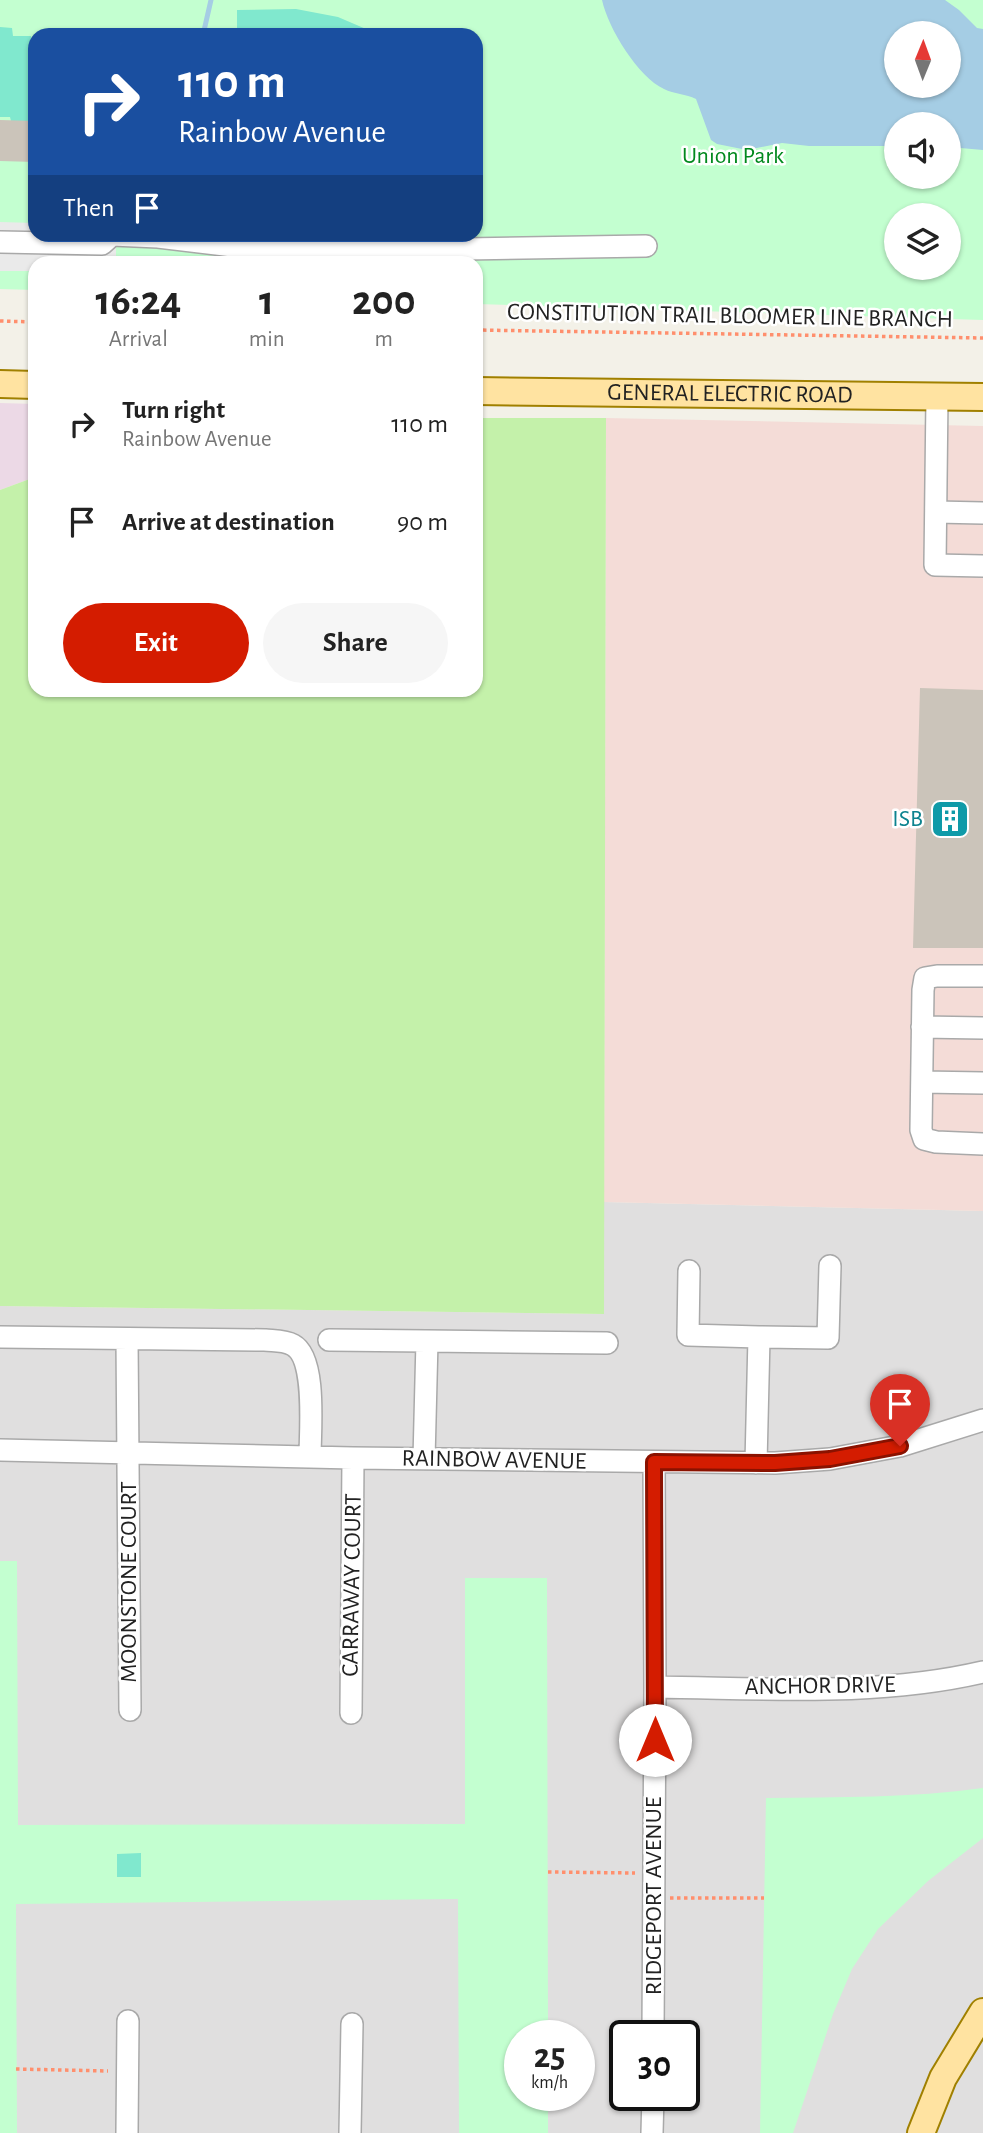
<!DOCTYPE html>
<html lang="en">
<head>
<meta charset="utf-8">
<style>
  body { margin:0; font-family:"Alegreya Sans",sans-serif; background:#f6f6f6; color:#222; height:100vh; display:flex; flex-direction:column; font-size:26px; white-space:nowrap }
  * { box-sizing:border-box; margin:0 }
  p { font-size:23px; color:#767676 }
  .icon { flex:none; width:38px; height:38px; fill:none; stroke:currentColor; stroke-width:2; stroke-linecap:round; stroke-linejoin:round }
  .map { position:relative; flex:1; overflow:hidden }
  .details { position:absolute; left:28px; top:256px; width:455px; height:441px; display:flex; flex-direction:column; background:#fff; border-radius:21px; box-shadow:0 2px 5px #0004 }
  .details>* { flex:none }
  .banner { position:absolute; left:28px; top:28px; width:455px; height:214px; border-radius:21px; box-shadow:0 2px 5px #0004; background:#1a4fa0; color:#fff; overflow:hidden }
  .needle { width:46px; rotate:1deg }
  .controls { position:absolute; left:884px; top:21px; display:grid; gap:14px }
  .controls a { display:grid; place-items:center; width:77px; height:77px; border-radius:50%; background:#fff; box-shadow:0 2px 5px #0004; font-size:35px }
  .speed { position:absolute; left:504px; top:2020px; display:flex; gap:14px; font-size:35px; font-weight:700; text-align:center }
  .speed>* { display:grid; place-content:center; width:91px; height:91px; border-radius:50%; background:#fff; box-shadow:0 2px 5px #0004; line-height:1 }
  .speed small { font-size:18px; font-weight:400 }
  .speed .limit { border:4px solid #111; border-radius:10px; background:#fff; color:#111 }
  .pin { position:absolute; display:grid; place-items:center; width:60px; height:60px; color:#fff; margin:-72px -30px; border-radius:50% 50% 50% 0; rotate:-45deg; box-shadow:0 0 7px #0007 }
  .pin .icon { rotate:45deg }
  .me { position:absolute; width:77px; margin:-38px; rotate:0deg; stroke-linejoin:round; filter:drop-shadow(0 0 5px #0008) }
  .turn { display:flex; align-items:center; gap:24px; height:147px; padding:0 35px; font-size:32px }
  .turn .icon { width:91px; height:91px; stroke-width:2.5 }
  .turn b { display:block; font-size:49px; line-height:60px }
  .then { display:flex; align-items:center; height:66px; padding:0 35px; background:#0003; gap:14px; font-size:26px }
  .eta { display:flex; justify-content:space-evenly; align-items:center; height:119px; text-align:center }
  .eta b { font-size:42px; font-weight:700; line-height:49px }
  .primary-button { display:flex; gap:14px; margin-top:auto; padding:14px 35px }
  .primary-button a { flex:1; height:80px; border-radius:42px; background:#d41c00; color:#fff; font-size:28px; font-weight:700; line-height:80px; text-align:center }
  .primary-button a+a { background:#f6f6f6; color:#222 }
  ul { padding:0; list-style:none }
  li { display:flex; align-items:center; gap:21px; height:98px; padding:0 35px }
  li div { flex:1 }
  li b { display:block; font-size:26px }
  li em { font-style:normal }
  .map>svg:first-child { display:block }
  .residential { fill:#e0dfdf; fill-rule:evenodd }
  .commercial { fill:#f4dcd7 }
  .industrial { fill:#ecd9e6 }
  .grass { fill:#c4f1aa }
  .park { fill:#c3ffd0; fill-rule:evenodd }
  .pitch { fill:#80e8ce }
  .parking { fill:#eaeaea }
  .water { fill:#a5cde4; fill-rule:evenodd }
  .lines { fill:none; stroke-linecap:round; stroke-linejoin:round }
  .stream { stroke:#a5cde4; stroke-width:5 }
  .building { fill:#cbc4ba }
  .minor-casing { stroke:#a9a9a9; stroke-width:24 }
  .major-casing { stroke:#a08000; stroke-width:30 }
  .path { stroke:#ff8f6d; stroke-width:3.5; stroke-dasharray:3.5 3.5; stroke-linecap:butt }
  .minor { stroke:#fff; stroke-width:21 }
  .major { stroke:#ffe3a1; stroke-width:26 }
  .route-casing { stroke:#8a1200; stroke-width:18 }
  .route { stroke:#d41c00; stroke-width:12 }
  .labels { text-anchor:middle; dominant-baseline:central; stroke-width:5; stroke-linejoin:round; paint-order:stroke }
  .park-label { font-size:24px; fill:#02891e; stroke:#fff }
  .street-label { font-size:24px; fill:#222; stroke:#fff }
  .culture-label { font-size:24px; fill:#0d838f; stroke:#fff; text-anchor:end }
</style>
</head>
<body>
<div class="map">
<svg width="983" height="2133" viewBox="0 0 983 2133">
  <rect width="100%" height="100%" fill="#f3f1e8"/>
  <path class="residential" d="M604,1202L983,1211V2133H0V1306L603,1314ZM520,2035H579V2095H520ZM625,2035H684V2095H625Z"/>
  <path class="commercial" d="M606,418L983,426V1211L604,1202Z"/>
  <path class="industrial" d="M0,403L35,404V477L0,490Z"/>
  <path class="grass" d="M476,418H606L604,1314L0,1306V490L35,477V690H476Z"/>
  <path class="park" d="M0,0H983V320L476,304V262H35V290L0,289ZM896,33H948V86H896ZM35,35H476V234H35ZM896,124H948V177H896ZM896,215H948V268H896Z
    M0,1561H17L18,1825L465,1824V1578H547L548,2035H520V2095H548V2133H459L458,1899L16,1904L17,2133H0Z
    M983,1788V1838L928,1881L878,1929L852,1969L833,2014L793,2133H760L766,1798C839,1797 911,1798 983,1788Z"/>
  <path class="pitch" d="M296,9L338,17L380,35H237V10Z
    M0,27L12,28L13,36H31L29,121H11L10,117H0Z
    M242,235H464V238L409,242H246Z
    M141,1853V1877H117V1854Z"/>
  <path class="parking" d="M0,222L35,223V234L116,235V262H35V271H0Z"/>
  <path class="water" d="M602,0H945L959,10L977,28L983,29V150L949,147L948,124H896V146H809L782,143L747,150L717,144L711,140L696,99C686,94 674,94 664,89C638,77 608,28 602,0ZM896,33H948V86H896Z"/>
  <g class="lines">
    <path class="stream" d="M203,35L211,0"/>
  </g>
  <path class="building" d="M0,120L35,121V162L0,161Z
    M920,688L983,690V948H913Z"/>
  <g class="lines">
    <defs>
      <path id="minor" d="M0,242L102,244L112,235L158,237L282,252L646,246
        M937,397L935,565L983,566
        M936,512L983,513
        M983,976H937L925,978L923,990L921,1130L924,1139L936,1142L983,1144
        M922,1027L983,1028
        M922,1082L983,1083
        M689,1271L688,1335L759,1337
        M0,1337L265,1340C274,1341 284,1340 293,1345C317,1358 310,1431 310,1457
        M127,1339L130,1710
        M329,1340L427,1341
        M0,1450L353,1458L775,1463L830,1459L900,1446L983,1420
        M424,1459L427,1341L607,1343
        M756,1463L759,1337L828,1338L830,1266
        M655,1687C764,1688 876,1697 983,1672
        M351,1713L353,1458
        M653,2035L655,1687L654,1462
        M127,2133L128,2021
        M350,2133L352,2024
        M652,2133L653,2095"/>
      <g id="major">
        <path d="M0,384L35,385"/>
        <path id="s1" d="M476,391L983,397"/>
        <path d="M921,2133L943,2078L983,2012"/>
      </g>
    </defs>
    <use href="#minor" class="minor-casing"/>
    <use href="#major" class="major-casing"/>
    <path class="path" d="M0,321L35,322
      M476,330L983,338
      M548,1872L635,1873
      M670,1898H764
      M16,2069L108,2071"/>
    <use href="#minor" class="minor"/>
    <use href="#major" class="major"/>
  </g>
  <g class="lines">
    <defs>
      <path id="route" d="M655,1740L654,1462L775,1463L830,1459L900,1446"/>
    </defs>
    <use href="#route" class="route-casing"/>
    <use href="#route" class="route"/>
  </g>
  <defs>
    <symbol id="building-square" viewBox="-11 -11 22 22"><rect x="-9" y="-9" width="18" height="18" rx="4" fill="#0f9aa8" stroke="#fff"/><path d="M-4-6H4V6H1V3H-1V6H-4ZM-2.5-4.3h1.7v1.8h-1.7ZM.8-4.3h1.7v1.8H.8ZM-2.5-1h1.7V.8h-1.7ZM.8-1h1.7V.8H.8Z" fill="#fff"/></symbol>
  </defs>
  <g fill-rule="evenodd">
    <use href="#building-square" x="928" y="797" width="44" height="44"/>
  </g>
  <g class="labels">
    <g class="park-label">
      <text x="733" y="156">Union Park</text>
    </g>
    <g class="street-label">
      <text transform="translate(730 316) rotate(1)">CONSTITUTION TRAIL BLOOMER LINE BRANCH</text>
      <text stroke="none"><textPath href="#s1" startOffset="254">GENERAL ELECTRIC ROAD</textPath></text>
      <text transform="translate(494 1460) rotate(1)">RAINBOW AVENUE</text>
      <text transform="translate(129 1582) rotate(-90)">MOONSTONE COURT</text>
      <text transform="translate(352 1585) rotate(-89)">CARRAWAY COURT</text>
      <text transform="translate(820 1686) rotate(-1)">ANCHOR DRIVE</text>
      <text transform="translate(654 1896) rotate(-90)">RIDGEPORT AVENUE</text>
    </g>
    <g class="culture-label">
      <text x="923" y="819">ISB</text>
    </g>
  </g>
</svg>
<div class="controls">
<a><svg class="needle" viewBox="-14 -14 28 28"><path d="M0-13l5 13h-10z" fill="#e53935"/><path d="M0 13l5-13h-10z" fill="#767676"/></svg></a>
<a><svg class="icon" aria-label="sound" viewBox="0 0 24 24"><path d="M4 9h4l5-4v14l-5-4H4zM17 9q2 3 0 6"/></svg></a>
<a><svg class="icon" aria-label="layers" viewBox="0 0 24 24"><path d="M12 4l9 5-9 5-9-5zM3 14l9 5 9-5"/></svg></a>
</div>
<div class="speed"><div>25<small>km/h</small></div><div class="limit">30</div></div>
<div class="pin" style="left:900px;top:1446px;background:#d93025"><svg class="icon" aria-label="arrive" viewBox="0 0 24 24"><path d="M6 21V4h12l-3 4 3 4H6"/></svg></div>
<svg class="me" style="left:655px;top:1740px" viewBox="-20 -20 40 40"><circle r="19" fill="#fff"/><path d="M0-13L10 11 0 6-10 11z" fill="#d41c00"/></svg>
<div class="banner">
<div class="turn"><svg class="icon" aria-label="right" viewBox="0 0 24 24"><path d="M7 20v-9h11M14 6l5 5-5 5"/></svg><div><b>110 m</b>Rainbow Avenue</div></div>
<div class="then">Then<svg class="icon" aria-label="arrive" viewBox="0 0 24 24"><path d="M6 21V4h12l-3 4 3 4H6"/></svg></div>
</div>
<section class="details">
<div class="eta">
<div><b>16:24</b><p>Arrival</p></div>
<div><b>1</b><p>min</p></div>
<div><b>200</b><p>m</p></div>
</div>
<ul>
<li><svg class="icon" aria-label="right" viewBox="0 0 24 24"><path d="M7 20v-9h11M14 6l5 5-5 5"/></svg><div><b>Turn right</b><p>Rainbow Avenue</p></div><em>110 m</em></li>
<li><svg class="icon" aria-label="arrive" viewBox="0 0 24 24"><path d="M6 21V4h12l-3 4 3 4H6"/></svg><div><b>Arrive at destination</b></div><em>90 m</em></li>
</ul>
<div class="primary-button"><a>Exit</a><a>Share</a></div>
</section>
</div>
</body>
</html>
